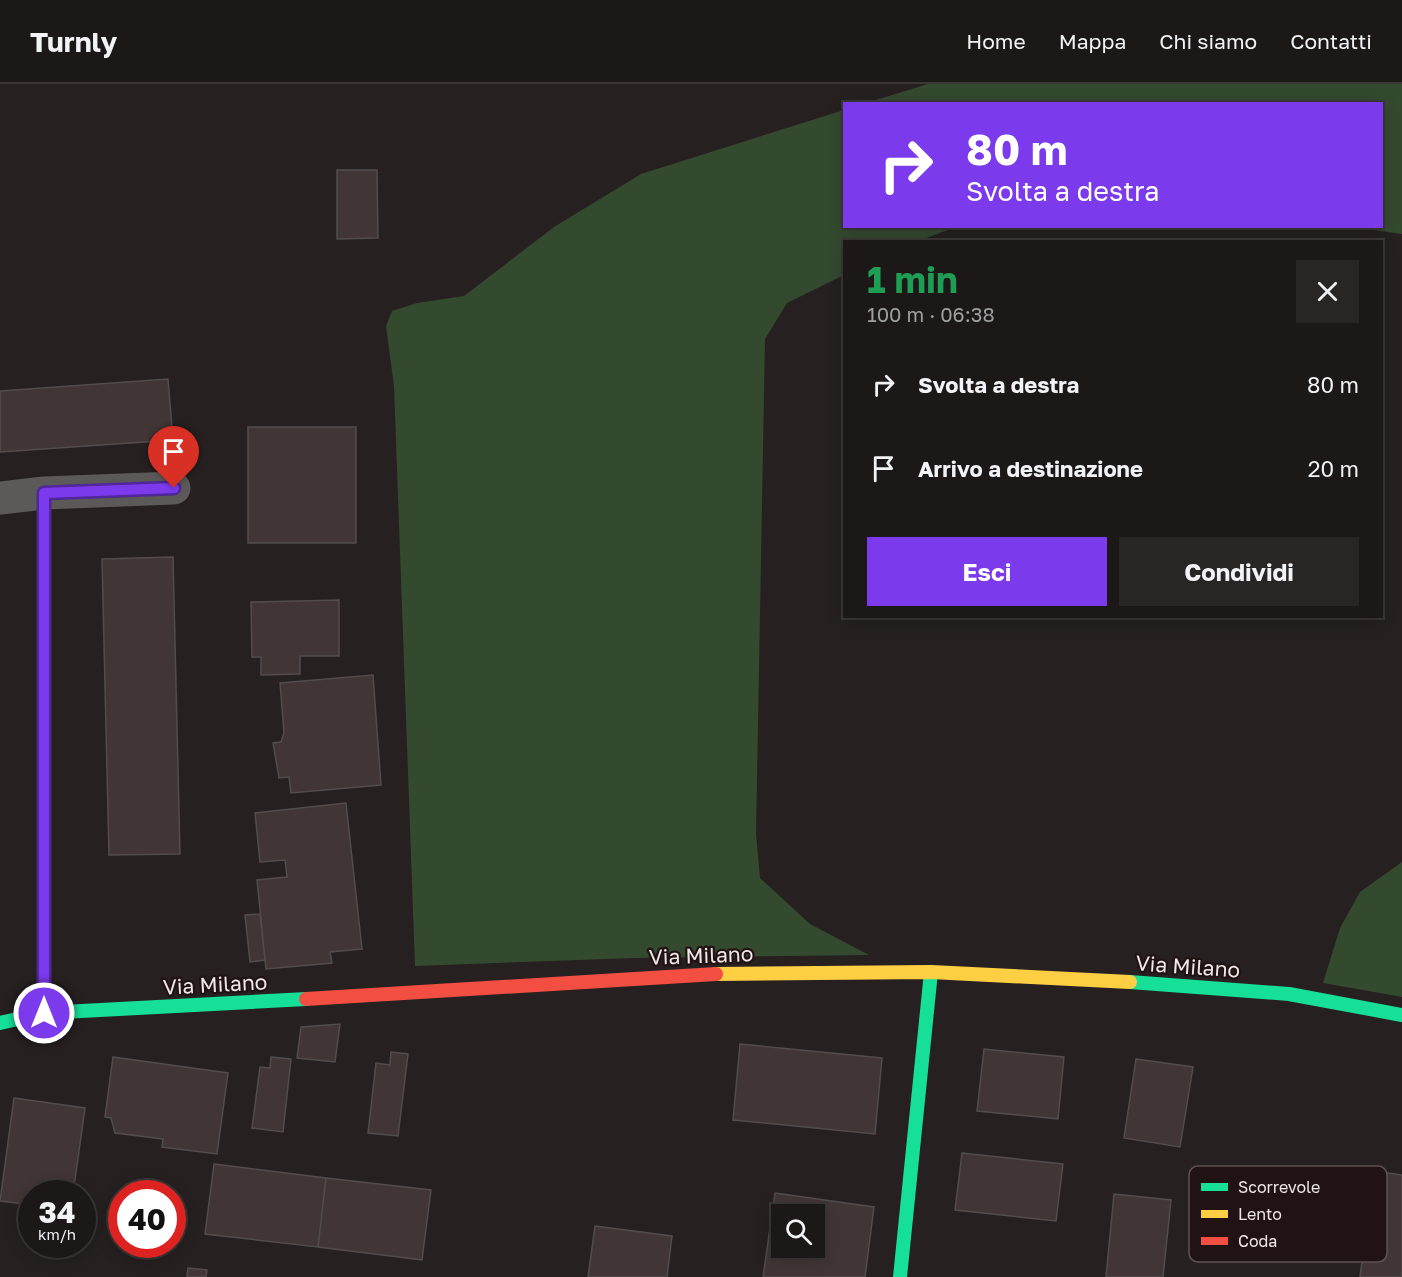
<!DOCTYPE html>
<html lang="it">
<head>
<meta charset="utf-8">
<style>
  body { margin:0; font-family:"Golos Text",sans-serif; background:#292525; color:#f1f3f6; height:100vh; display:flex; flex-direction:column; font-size:22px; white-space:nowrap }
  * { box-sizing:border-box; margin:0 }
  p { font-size:20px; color:#a0a0a2 }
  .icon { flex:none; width:33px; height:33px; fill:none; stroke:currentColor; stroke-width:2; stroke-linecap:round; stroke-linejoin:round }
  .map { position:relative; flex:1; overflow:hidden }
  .panel { position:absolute; left:843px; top:156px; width:540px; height:378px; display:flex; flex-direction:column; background:#1c1818; border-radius:0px; box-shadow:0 3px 15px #0003,0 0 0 2px #3a3737 }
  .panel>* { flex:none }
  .hud { position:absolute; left:843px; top:18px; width:540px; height:126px; border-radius:0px; box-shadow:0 3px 15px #0003,0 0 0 2px #3a3737; background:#7c3aed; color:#fff; overflow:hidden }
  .controls { position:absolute; left:771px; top:1120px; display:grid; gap:12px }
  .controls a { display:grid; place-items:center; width:54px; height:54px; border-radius:0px; background:#1c1818; box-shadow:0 3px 15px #0003,0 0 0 2px #3a3737; font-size:30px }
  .speed { position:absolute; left:18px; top:1096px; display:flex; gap:12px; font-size:30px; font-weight:700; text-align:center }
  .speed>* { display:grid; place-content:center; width:78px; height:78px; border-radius:50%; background:#1c1818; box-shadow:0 3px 15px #0003,0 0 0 2px #3a3737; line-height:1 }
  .speed small { font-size:15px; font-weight:400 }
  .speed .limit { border:9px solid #d22; background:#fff; color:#111 }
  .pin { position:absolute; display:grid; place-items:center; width:51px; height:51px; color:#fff; margin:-62px -26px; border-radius:50% 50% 50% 0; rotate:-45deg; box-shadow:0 0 6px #0007 }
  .pin .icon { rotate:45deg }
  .me { position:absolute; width:66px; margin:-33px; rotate:0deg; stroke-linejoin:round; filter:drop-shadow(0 0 4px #0008) }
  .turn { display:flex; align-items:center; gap:21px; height:126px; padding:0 24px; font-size:27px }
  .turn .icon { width:78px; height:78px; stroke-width:2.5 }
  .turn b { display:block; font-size:42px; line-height:51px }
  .round { display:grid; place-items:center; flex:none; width:63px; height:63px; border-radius:0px; background:#292525 }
  .head { display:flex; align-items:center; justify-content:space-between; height:102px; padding:0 24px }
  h1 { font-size:36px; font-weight:700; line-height:45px; color:#1e9e55 }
  .button { display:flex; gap:12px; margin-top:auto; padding:12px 24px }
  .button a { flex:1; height:69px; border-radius:0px; background:#7c3aed; color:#fff; font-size:24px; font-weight:700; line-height:69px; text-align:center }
  .button a+a { background:#292525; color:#f1f3f6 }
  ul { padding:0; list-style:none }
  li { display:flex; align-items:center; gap:18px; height:84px; padding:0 24px }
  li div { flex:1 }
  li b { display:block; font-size:22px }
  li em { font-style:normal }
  header { display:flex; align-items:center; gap:36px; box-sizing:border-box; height:84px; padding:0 30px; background:#1c1818; border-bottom:2px solid #3a3737 }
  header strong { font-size:28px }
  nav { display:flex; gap:33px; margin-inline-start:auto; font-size:21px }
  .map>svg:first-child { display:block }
  .green { fill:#344a2f }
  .building { fill:#423535; stroke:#524d4d; stroke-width:1.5; fill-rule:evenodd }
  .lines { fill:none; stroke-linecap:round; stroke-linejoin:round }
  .street { stroke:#5c5959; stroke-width:33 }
  .fast { stroke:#16e098; stroke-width:14 }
  .slow { stroke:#ffcf43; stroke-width:14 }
  .jam { stroke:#f24e42; stroke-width:14 }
  .route-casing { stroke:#51269a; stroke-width:15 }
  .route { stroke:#7c3aed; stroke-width:10 }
  .labels { text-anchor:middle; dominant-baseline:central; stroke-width:4.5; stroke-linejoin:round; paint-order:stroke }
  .street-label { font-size:21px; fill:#f1e7e7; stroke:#211313 }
  .key { fill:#211313; stroke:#5f5353; stroke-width:1.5 }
  .key-label { font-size:16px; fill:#f1e7e7 }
</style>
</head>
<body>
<header>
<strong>Turnly</strong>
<nav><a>Home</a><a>Mappa</a><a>Chi siamo</a><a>Contatti</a></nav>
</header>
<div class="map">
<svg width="1402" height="1193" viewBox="0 0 1402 1193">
  <rect width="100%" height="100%" fill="#262020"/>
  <path class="green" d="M928,0H1402V150L1352,143L1382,142V20L866,19Z
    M844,26V142L956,143L918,157L844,158V191L787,219L765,255L756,750L760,794L810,840L869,871L635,874L415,882L394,302L386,242L392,227L417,219L464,212L554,143L641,90Z
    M1402,778V913L1323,899L1340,844L1360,808Z"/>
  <path class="building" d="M337,86H377L378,154L337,155Z
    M168,295L173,356L0,368V307Z
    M248,343H356V459H248Z
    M173,473L180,770L109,771L102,475Z
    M339,516V572H300V590L261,591V573H252L251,518Z
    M373,591L381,701L291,709L289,693L279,694L273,659L281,658L284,649L280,599Z
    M346,719L362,865L330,868L332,879L266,885L257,796L287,793L285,776L260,778L255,729Z
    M260,830L265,876L250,878L245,831Z
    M340,940L335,978L297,974L301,943Z
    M740,960L882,974L875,1050L733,1036Z
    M984,965L1064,973L1058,1035L977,1027Z
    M391,968L408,970L398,1052L368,1049L376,979L390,981Z
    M113,973L228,989L217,1070L162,1063L163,1055L115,1049L111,1034L105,1033Z
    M271,973L291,975L283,1048L252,1044L260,983L270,984Z
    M1136,975L1193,983L1180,1063L1124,1054Z
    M14,1014L85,1024L73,1110H32V1121L0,1117Z
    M962,1069L1063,1080L1056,1137L955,1126Z
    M214,1080L326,1094L318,1163L205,1150Z
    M1373,1087L1402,1091V1193H1360Z
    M326,1094L431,1106L422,1176L318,1163Z
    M775,1109L874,1123L865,1193H763ZM782,1131H814V1164H782Z
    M1114,1110L1171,1116L1163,1193H1106Z
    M595,1142L672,1152L667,1193H588Z
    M188,1184L207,1186L206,1193H187Z"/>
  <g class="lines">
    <path class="street" d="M0,414L44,409L174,404"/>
    <path class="fast" d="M44,409V929
      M1130,898L1289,910L1402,931
      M0,939L44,929L306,915
      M900,1193L931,888"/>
    <path class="slow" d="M716,890L931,888L1130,898"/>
    <path class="jam" d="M306,915L716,890"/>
  </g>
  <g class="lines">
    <defs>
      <path id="route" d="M44,929V409L174,404"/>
    </defs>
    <use href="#route" class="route-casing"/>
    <use href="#route" class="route"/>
  </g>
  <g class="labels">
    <g class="street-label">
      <text transform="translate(701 871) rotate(-2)">Via Milano</text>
      <text transform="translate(1188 882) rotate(4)">Via Milano</text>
      <text transform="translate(215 900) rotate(-3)">Via Milano</text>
    </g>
  </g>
  <rect x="1189" y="1082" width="198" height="96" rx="9" class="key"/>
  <rect x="1201" y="1099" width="27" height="8" fill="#16e098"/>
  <rect x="1201" y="1126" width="27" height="8" fill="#ffcf43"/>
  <rect x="1201" y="1153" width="27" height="8" fill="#f24e42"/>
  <g class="key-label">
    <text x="1238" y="1109">Scorrevole</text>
    <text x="1238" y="1136">Lento</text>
    <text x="1238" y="1163">Coda</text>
  </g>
</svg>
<div class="controls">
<a><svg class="icon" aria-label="search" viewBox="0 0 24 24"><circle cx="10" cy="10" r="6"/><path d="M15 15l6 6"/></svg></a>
</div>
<div class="speed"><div>34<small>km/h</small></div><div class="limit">40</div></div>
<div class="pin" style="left:174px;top:404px;background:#d93025"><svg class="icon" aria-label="arrive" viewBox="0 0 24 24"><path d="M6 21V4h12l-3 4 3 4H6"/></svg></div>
<svg class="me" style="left:44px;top:929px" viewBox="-20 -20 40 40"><circle r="17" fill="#7c3aed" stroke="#fff" stroke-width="3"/><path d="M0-11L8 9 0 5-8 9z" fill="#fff"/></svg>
<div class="hud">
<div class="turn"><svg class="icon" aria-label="right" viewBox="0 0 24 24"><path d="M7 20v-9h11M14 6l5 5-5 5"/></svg><div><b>80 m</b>Svolta a destra</div></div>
</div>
<section class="panel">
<div class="head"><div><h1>1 min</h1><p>100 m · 06:38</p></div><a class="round"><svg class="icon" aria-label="close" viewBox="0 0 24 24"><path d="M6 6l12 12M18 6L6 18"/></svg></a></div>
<ul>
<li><svg class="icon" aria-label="right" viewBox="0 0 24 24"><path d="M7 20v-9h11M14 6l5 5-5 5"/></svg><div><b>Svolta a destra</b></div><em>80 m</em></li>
<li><svg class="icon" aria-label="arrive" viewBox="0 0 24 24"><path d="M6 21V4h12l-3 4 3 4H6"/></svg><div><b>Arrivo a destinazione</b></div><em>20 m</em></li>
</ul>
<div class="button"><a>Esci</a><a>Condividi</a></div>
</section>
</div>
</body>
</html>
